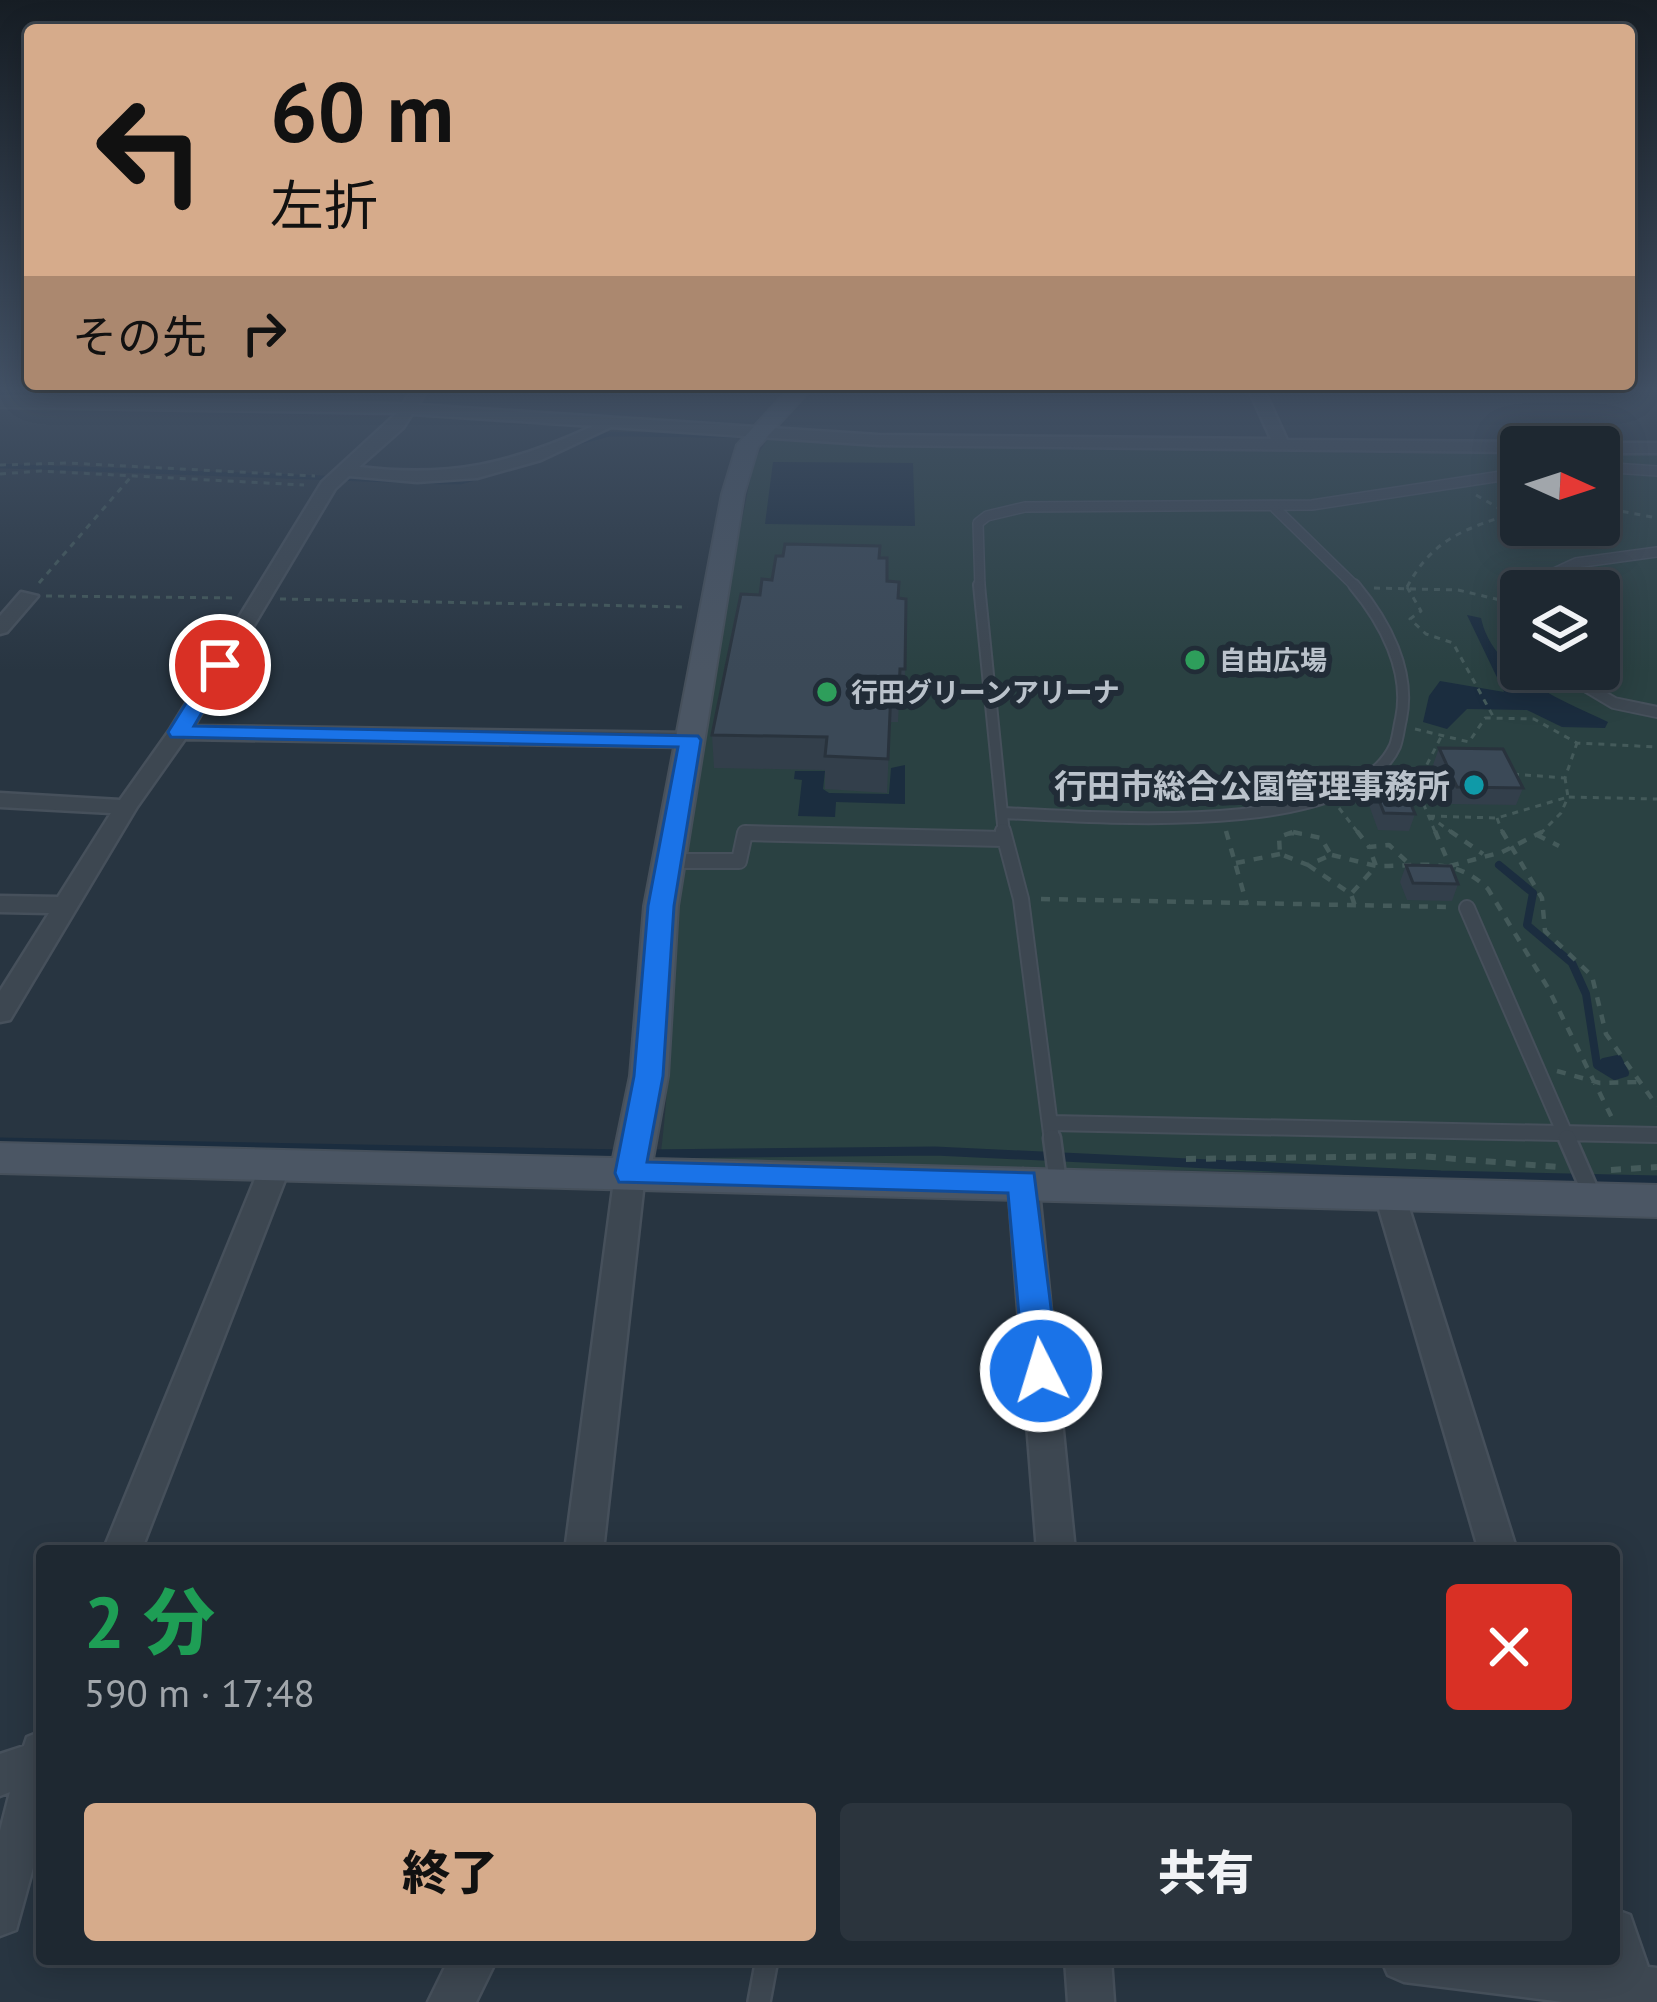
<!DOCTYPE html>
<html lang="ja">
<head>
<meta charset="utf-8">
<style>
  body { margin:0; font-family:"PT Sans","Noto Sans JP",sans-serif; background:#2b343d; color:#f1f3f6; height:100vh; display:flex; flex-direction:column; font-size:45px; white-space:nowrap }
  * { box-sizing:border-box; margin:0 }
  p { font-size:39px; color:#a1a6ab }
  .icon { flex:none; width:66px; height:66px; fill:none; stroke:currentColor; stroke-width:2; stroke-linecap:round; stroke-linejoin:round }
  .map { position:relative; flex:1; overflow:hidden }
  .sheet { position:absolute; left:36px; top:1545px; width:1584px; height:420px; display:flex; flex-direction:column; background:#1e2831; border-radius:12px; box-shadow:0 6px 30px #0003,0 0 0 3px #3c444d }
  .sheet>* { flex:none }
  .banner { position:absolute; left:24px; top:24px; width:1611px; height:366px; border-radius:12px; box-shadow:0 6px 30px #0003,0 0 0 3px #3c444d; background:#d6ab8b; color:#111; overflow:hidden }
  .needle { width:78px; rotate:93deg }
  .controls { position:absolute; left:1500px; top:426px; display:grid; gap:24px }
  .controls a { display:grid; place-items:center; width:120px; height:120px; border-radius:12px; background:#1e2831; box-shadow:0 6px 30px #0003,0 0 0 3px #3c444d; font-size:60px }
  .pin { position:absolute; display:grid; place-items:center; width:102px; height:102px; color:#fff; margin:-51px; border:6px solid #fff; border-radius:50%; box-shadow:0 3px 12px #0007 }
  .me { position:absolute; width:132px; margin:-66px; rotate:355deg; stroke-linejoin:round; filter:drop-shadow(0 0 9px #0008) }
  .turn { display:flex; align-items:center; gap:42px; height:252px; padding:0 48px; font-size:54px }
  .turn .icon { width:156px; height:156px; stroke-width:2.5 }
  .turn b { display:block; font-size:84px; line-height:102px }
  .then { display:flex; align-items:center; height:114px; padding:0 48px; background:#0003; gap:24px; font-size:45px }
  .round { display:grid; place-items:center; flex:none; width:126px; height:126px; border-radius:12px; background:#2b343d }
  .summary { display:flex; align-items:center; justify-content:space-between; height:204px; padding:0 48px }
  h1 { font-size:72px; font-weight:800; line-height:90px; color:#1e9e55 }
  .action { display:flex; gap:24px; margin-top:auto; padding:24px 48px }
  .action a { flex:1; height:138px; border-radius:12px; background:#d6ab8b; color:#111; font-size:48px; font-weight:800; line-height:138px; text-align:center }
  .action a+a { background:#2b343d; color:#f1f3f6 }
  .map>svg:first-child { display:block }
  .green { fill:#2a4142; fill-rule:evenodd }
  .water { fill:#1b2d3f }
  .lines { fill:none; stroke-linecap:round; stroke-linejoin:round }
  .stream-far2 { stroke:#1b2d3f; stroke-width:4.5 }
  .stream-far1 { stroke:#1b2d3f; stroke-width:8 }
  .stream { stroke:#1b2d3f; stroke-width:9 }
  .lane-far4-casing { stroke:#46505b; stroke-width:12 }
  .lane-far3-casing { stroke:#46505b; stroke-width:14 }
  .lane-far2-casing { stroke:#46505b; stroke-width:18 }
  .lane-far1-casing { stroke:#46505b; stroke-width:21 }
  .lane-casing { stroke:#46505b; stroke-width:26 }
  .street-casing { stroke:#46505b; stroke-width:5 }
  .secondary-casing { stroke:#46505b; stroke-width:4 }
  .path-far2 { stroke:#445a5a; stroke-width:3; stroke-dasharray:6 6; stroke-linecap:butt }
  .path-far1 { stroke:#445a5a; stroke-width:4.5; stroke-dasharray:9 9; stroke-linecap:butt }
  .path { stroke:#445a5a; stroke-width:6; stroke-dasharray:10 10; stroke-linecap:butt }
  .lane-far4 { stroke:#3d4751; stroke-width:9 }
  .lane-far3 { stroke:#3d4751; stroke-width:10 }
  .lane-far2 { stroke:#3d4751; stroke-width:14 }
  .lane-far1 { stroke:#3d4751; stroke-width:16 }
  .lane { stroke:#3d4751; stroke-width:21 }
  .street { fill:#3d4751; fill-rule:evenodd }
  .secondary { fill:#4b5664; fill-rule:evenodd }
  .wall { fill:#333f4b }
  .building { fill:#3b4957; stroke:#29333d; stroke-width:3 }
  .route { fill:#1a73e8; stroke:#114b97; stroke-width:3 }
  .leisure-dot { fill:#2e9e5b; stroke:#212c37; stroke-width:4.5 }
  .culture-dot { fill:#0f9aa8; stroke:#212c37; stroke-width:4.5 }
  .labels { text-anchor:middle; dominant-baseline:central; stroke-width:12; stroke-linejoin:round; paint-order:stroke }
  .far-poi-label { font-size:27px; font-weight:bold; fill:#bac2cb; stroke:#212c37; text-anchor:start }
  .poi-label { font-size:33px; font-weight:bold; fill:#bac2cb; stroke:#212c37; text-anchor:end }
</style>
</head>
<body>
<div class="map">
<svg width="1657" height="2002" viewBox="0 0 1657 2002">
  <rect width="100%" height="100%" fill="#283541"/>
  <path class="green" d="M768,439L1521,450V525H1599V451H1657V1180L660,1160C673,1060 671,958 683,858C699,724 728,592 754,460ZM1521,591H1599V669H1521Z"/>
  <path class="water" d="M773,462L913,463L915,526L765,524Z
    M1467,615L1481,618C1493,674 1561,700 1608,722L1605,728L1562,727L1527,710L1467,709L1447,729L1423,722L1429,696L1440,681L1504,692Z
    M905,765V804L836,802L835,817L798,816L802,780L794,779L795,771H825L823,789L829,793L889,794L891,768Z"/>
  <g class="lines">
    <path class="stream-far2" d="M576,443L610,434L752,436
      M1343,450L1400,451
      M0,466L439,482H461L500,471"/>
    <path class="stream-far1" d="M1499,865L1533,893L1527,925L1572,963L1586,994L1597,1065L1615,1076L1625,1073L1618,1059L1604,1062V1068H1620L1612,1062V1067"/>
    <path class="stream" d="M0,1142L624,1154
      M645,1154L935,1151L1441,1175L1657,1180"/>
    <defs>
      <path id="lane-far4" d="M1599,467L1657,471
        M1275,508L1357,588
        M980,588L978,523L987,516L1025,507L1312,505L1521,473
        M1522,588L1576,563L1657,552"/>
      <path id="lane-far3" d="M979,585L1004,834
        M1521,591L1523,585
        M1521,592L1516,604L1521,628
        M1557,669L1614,703L1657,712
        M1002,813C1088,816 1352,841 1395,746C1398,738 1399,727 1401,719C1411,671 1385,622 1354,585
        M745,834H784"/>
      <path id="lane-far2" d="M1003,831L1021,899L1052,1141
        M672,861H739L745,833L1004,839
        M1467,908L1568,1141
        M1050,1123L1657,1135"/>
      <path id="lane-far1" d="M1052,1138L1058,1183
        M1567,1138L1594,1200"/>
      <path id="lane" d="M759,2002L767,1959"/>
      <path id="street" d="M412,390H427L418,405L878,435L1271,439L1249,390H1264L1287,440L1530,442L1538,447H1521V452L878,445L611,427L541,460L477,478L417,482L349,476L335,489L194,726L690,733L701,740L690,747L185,739L137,807L10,1020L0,1022V991L49,913L0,912V896L58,897L111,813L0,807V793L120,800L169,731L322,482L397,413L0,407V397L403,404ZM412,414L593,426C511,464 450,478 359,467L403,428Z
        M1599,443H1657V453H1599V447H1592Z
        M21,592L38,596L7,632L0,634V616Z
        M275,1155L286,1159L290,1167L141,1551H103L260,1167L264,1159Z
        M630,1161L641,1165L645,1173L603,1551H565L615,1173L619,1165Z
        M1023,1169L1034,1173L1038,1181L1075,1551H1037L1008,1181L1012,1173Z
        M1389,1180L1400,1184L1404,1192L1517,1551H1479L1374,1192L1378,1184Z
        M42,1731V1835L16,1930L0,1936V1831L10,1792L0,1796V1754L24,1746L27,1737Z
        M1614,1909L1630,1915L1648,1967L1657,1968V2002H1563L1404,1982L1388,1975L1381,1959H1614Z
        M449,1959H497L476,2002H428Z
        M1065,1959H1111L1114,2002H1068Z"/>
      <path id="secondary" d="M788,390H810L758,447L744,494L678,906L668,1076L653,1159L1657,1185V1217L0,1173V1143L613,1158L630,1076L644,906L722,494L737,445Z"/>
    </defs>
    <use href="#lane-far4" class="lane-far4-casing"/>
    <use href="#lane-far3" class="lane-far3-casing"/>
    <use href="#lane-far2" class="lane-far2-casing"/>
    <use href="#lane-far1" class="lane-far1-casing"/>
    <use href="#lane" class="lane-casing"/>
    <use href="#street" class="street-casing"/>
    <use href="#secondary" class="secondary-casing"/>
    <path class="path-far2" d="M0,465L68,463L315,476
      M0,474L40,471L304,485
      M1476,495L1507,513
      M1599,507L1657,518
      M39,583L130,478
      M1407,587L1421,611L1410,619L1426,634L1453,643L1494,718
      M1407,587C1435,535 1468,529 1521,510
      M1374,588L1458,590L1500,600
      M46,596L238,598
      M280,599L688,607
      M1415,729L1469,742L1485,718L1534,719L1577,743L1657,747
      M1392,770L1416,786L1436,834
      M1513,774L1565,778L1577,743
      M1416,786L1442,735
      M1339,808L1359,834
      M1429,816L1497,818L1568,797L1565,778
      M1429,816L1454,834
      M1497,818L1503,834
      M1288,834H1302
      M1540,834L1561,813L1568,797L1657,799"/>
    <path class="path-far1" d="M1226,831L1247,905
      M1357,831L1369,847
      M1435,831L1450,866
      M1450,831L1483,854
      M1502,831L1542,898L1545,931L1592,976L1606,1034L1657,1106
      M1293,832L1321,838L1331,855L1308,865L1280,854L1279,837Z
      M1537,835L1559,846
      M1332,855L1376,866L1351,894
      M1406,861L1389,845L1369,847L1376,866C1418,867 1454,855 1488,889L1548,988L1612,1118
      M1236,863L1280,854
      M1308,865L1351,894L1355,906
      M1450,866L1502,852L1544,831
      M1041,899L1450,907
      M1557,1071L1600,1083L1640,1082"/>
    <path class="path" d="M1186,1159L1419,1156L1558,1167
      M1611,1170L1657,1167"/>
    <use href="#lane-far4" class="lane-far4"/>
    <use href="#lane-far3" class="lane-far3"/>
    <use href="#lane-far2" class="lane-far2"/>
    <use href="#lane-far1" class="lane-far1"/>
    <use href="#lane" class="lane"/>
    <use href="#street" class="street"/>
    <use href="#secondary" class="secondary"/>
  </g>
  <path class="wall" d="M880,558L887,581L898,598L905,669L904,702H899L898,722H890L887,793L825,789V770L714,768L712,735L760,595L772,580Z
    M1439,748L1523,788L1516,805L1451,804L1433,765Z
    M1371,780L1415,814L1409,831L1378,830L1366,797Z
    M1406,865L1458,884L1452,901L1407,900L1400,882Z"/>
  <path class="building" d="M785,544L880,546L879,558H887V581L899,582L898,598L906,599L905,669H900L899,690H891L888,759L825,756L827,737L712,735L741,594L760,595L762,579L772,580L776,556H783Z
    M1439,748L1503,749L1523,788L1457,787Z
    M1371,780L1401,781L1415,814L1384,813Z
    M1406,865L1451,866L1458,884L1413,883Z"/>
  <linearGradient id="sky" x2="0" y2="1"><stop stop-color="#161d24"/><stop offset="0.58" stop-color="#425165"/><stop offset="1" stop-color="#425165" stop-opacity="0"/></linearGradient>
  <rect width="1657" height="671" fill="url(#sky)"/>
  <path class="route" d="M220,659L230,665L194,726L698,736L701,740L674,906L663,1076L647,1162L1034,1173L1059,1371L1054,1381L1041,1386L1029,1381L1024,1371L1008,1193L619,1182L615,1173L634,1076L648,906L678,747L171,737L168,732L210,665Z"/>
  <g class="leisure-dot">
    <circle cx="1195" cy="660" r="12"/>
    <circle cx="827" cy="692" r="12"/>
  </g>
  <circle class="culture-dot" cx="1474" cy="785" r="12"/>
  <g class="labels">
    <g class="far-poi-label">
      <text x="1219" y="660">自由広場</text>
      <text x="851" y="692">行田グリーンアリーナ</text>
    </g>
    <g class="poi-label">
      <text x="1450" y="785">行田市総合公園管理事務所</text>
    </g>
  </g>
</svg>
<div class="controls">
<a><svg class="needle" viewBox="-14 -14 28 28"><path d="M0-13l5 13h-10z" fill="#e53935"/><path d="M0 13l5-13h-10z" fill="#a1a6ab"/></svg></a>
<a><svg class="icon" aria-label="layers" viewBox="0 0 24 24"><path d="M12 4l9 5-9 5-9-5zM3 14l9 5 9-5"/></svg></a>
</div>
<div class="pin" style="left:220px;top:665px;background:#d93025"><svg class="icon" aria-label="arrive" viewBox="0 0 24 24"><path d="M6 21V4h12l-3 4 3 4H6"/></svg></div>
<svg class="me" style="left:1041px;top:1371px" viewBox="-20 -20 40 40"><circle r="17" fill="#1a73e8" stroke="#fff" stroke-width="3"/><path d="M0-11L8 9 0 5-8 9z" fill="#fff"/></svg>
<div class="banner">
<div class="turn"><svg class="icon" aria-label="left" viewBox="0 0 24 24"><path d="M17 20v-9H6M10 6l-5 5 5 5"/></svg><div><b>60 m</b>左折</div></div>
<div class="then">その先<svg class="icon" aria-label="right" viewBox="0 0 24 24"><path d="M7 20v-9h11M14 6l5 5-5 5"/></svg></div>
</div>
<section class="sheet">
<div class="summary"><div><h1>2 分</h1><p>590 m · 17:48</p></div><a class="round" style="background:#d93025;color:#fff"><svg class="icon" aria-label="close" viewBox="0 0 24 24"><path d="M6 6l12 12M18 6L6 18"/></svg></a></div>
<div class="action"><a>終了</a><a>共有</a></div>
</section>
</div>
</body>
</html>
